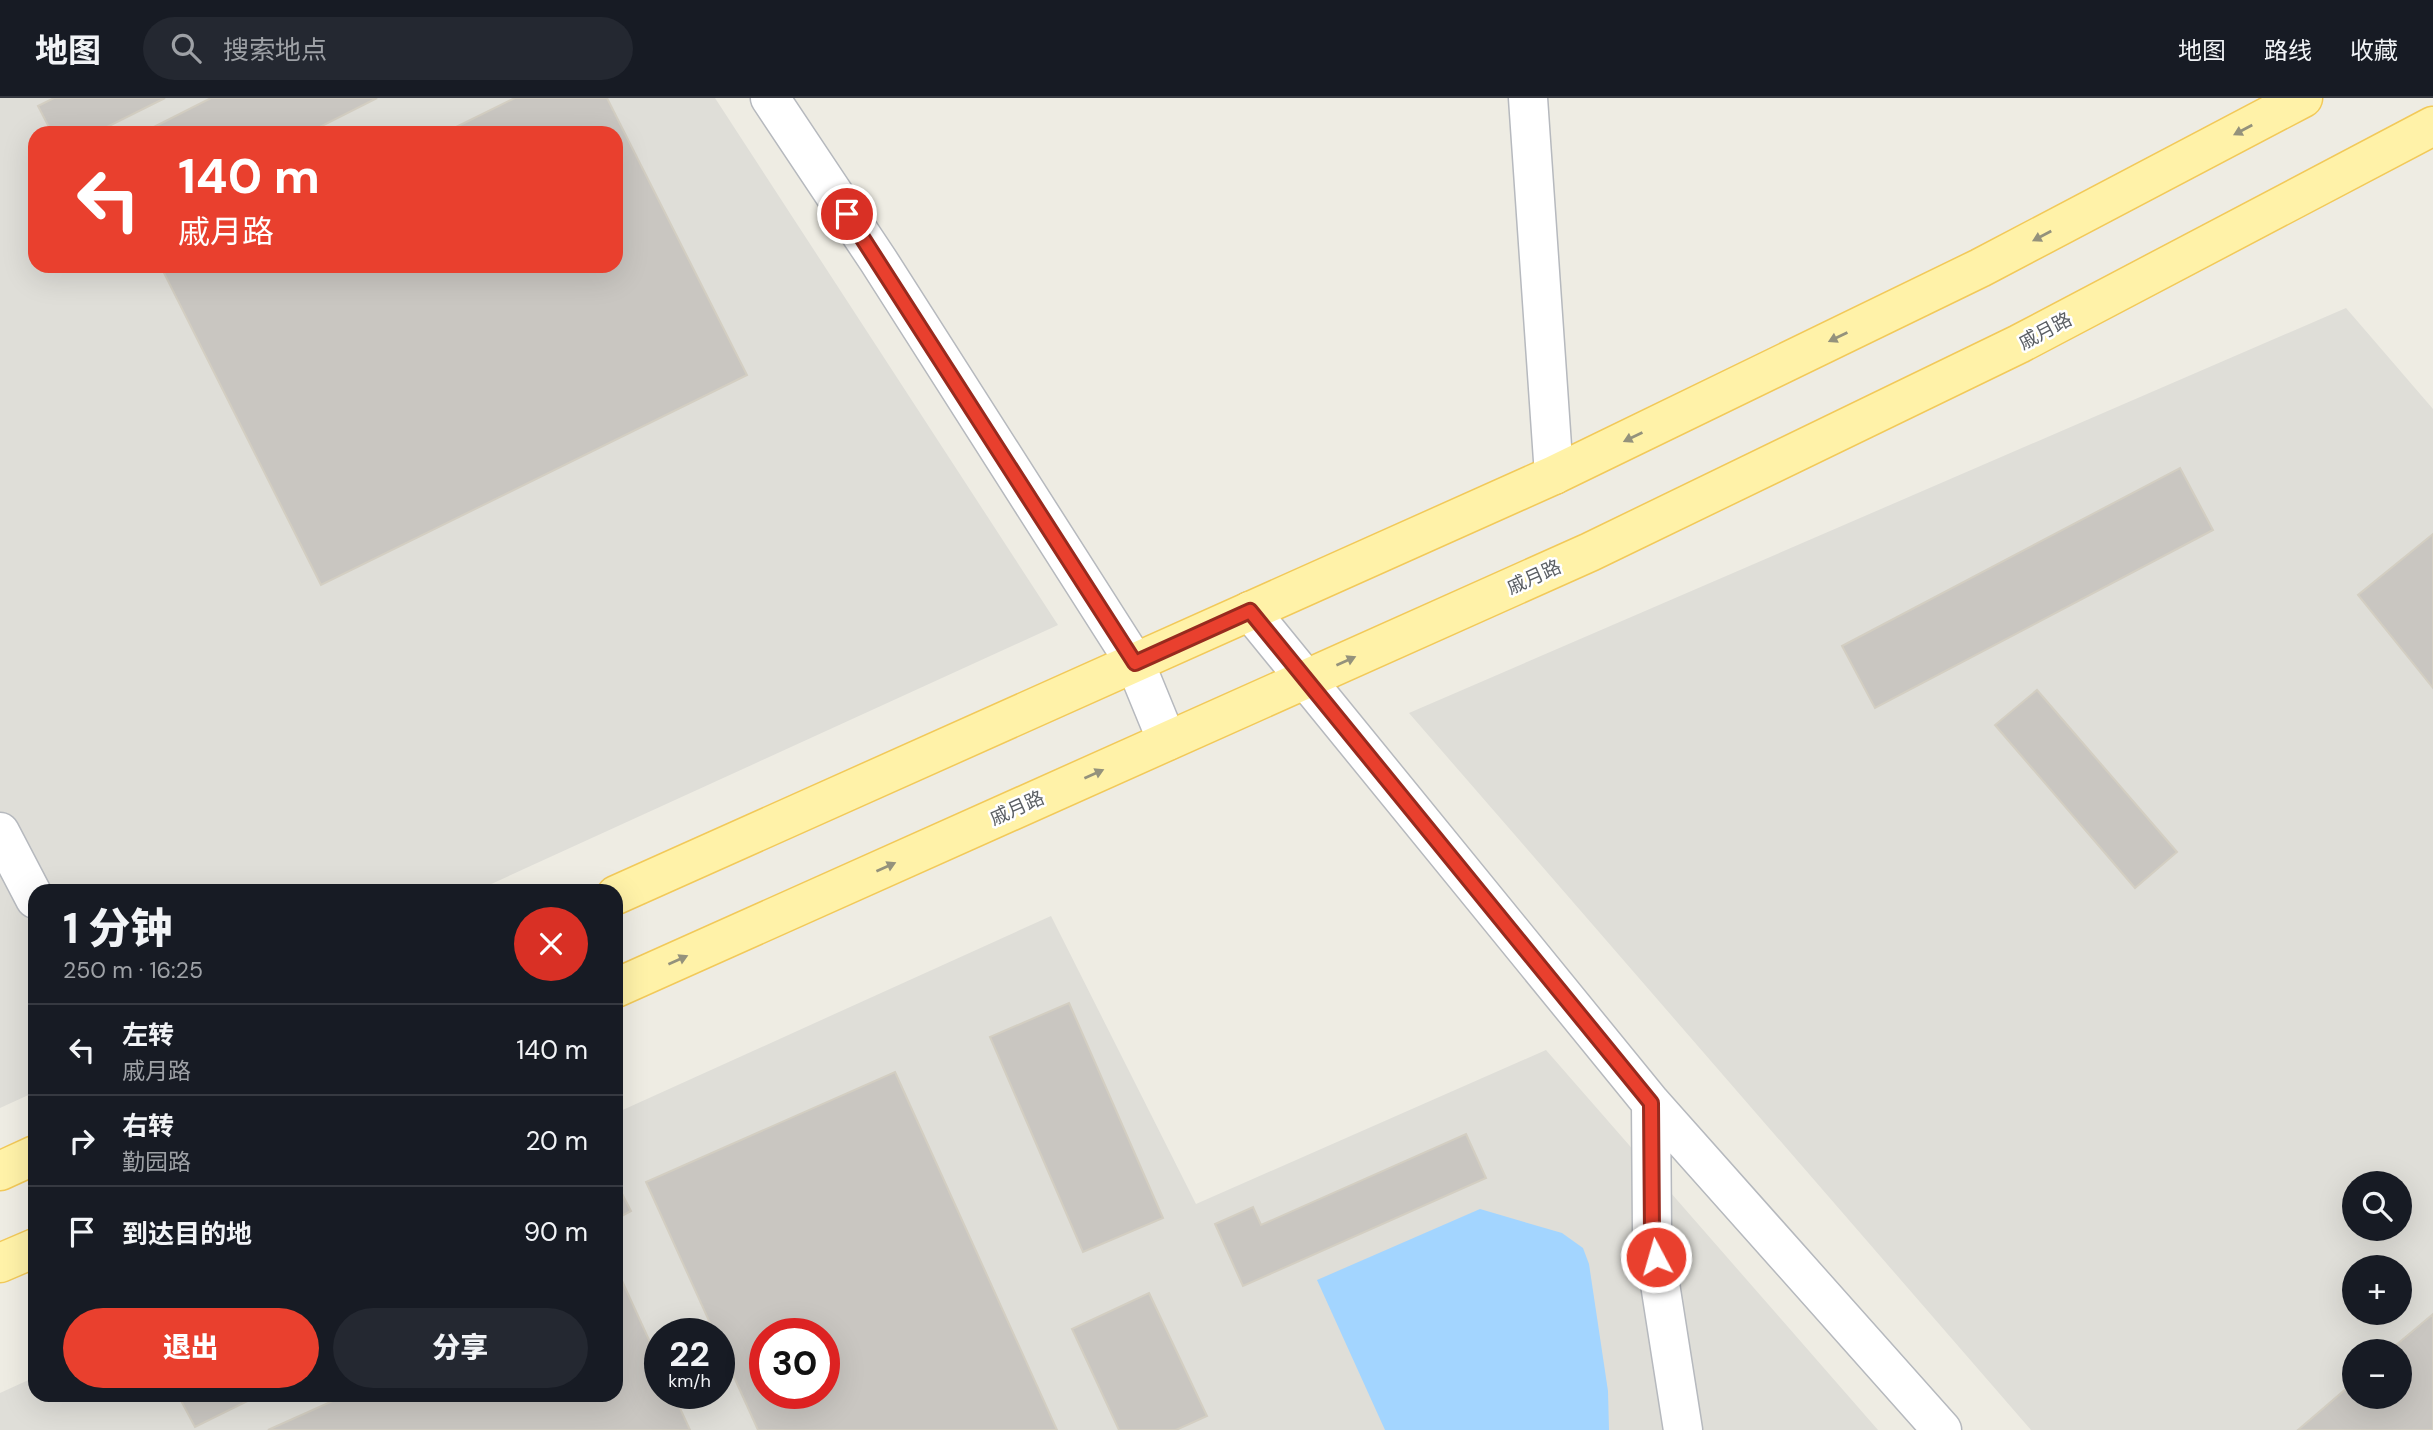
<!DOCTYPE html>
<html lang="zh">
<head>
<meta charset="utf-8">
<style>
  body { margin:0; font-family:"DM Sans","Noto Sans SC",sans-serif; background:#242831; color:#f1f3f6; height:100vh; display:flex; flex-direction:column; font-size:26px; white-space:nowrap }
  * { box-sizing:border-box; margin:0 }
  p { font-size:23px; color:#9ea1a6 }
  .icon { flex:none; width:38px; height:38px; fill:none; stroke:currentColor; stroke-width:2; stroke-linecap:round; stroke-linejoin:round }
  .map { position:relative; flex:1; overflow:hidden }
  .side { position:absolute; left:28px; top:786px; width:595px; height:518px; display:flex; flex-direction:column; background:#171b24; border-radius:21px; box-shadow:0 7px 28px #0002 }
  .side>* { flex:none }
  .top-card { position:absolute; left:28px; top:28px; width:595px; height:147px; border-radius:21px; box-shadow:0 7px 28px #0002; background:#e9402e; color:#fff; overflow:hidden }
  .tools { position:absolute; left:2342px; top:1073px; display:grid; gap:14px }
  .tools a { display:grid; place-items:center; width:70px; height:70px; border-radius:50%; background:#171b24; box-shadow:0 7px 28px #0002; font-size:35px }
  .speed { position:absolute; left:644px; top:1220px; display:flex; gap:14px; font-size:35px; font-weight:700; text-align:center }
  .speed>* { display:grid; place-content:center; width:91px; height:91px; border-radius:50%; background:#171b24; box-shadow:0 7px 28px #0002; line-height:1 }
  .speed small { font-size:18px; font-weight:400 }
  .speed .limit { border:10px solid #d22; background:#fff; color:#111 }
  .pin { position:absolute; display:grid; place-items:center; width:60px; height:60px; color:#fff; margin:-30px; border:4px solid #fff; border-radius:50%; box-shadow:0 2px 7px #0007 }
  .me { position:absolute; width:77px; margin:-38px; rotate:354deg; stroke-linejoin:round; filter:drop-shadow(0 0 5px #0008) }
  .turn { display:flex; align-items:center; gap:24px; height:147px; padding:0 35px; font-size:32px }
  .turn .icon { width:91px; height:91px; stroke-width:2.5 }
  .turn b { display:block; font-size:49px; line-height:60px }
  .round { display:grid; place-items:center; flex:none; width:74px; height:74px; border-radius:37px; background:#242831 }
  .headline { display:flex; align-items:center; justify-content:space-between; height:119px; padding:0 35px }
  h1 { font-size:42px; font-weight:800; line-height:52px }
  .primary-button { display:flex; gap:14px; margin-top:auto; padding:14px 35px }
  .primary-button a { flex:1; height:80px; border-radius:42px; background:#e9402e; color:#fff; font-size:28px; font-weight:800; line-height:80px; text-align:center }
  .primary-button a+a { background:#242831; color:#f1f3f6 }
  ul { padding:0; list-style:none }
  li { display:flex; align-items:center; gap:21px; height:91px; padding:0 35px; border-top:2px solid #363941 }
  li div { flex:1 }
  li b { display:block; font-size:26px }
  li em { font-style:normal }
  header { display:flex; align-items:center; gap:42px; box-sizing:border-box; height:98px; padding:0 35px; background:#171b24; border-bottom:2px solid #363941 }
  header strong { font-size:33px }
  nav { display:flex; gap:38px; margin-inline-start:auto; font-size:24px }
  .search { width:490px; height:63px; background:#242831; display:flex; align-items:center; gap:18px; box-sizing:border-box; padding:0 24px; border-radius:38px; color:#9ea1a6; font-size:26px }
  .map>svg:first-child { display:block }
  .industrial { fill:#dfded8; fill-rule:evenodd }
  .water { fill:#a3d5ff }
  .building { fill:#c9c6c1; stroke:#d3cec2; stroke-width:2; fill-rule:evenodd }
  .lines { fill:none; stroke-linecap:round; stroke-linejoin:round }
  .minor-casing { stroke:#b6b9be; stroke-width:41 }
  .major-casing { stroke:#f2c959; stroke-width:41 }
  .minor { stroke:#fff; stroke-width:38 }
  .major { stroke:#fff2a8; stroke-width:38 }
  .oneway { fill:#94927c }
  .route-casing { stroke:#972a1e; stroke-width:18 }
  .route { stroke:#e9402e; stroke-width:12 }
  .labels { text-anchor:middle; dominant-baseline:central; stroke-width:5; stroke-linejoin:round; paint-order:stroke }
  .street-label { font-size:19px; fill:#5b5f64; stroke:#fff }
</style>
</head>
<body>
<header>
<strong>地图</strong>
<div class="search"><svg class="icon" aria-label="search" viewBox="0 0 24 24"><circle cx="10" cy="10" r="6"/><path d="M15 15l6 6"/></svg>搜索地点</div>
<nav><a>地图</a><a>路线</a><a>收藏</a></nav>
</header>
<div class="map">
<svg width="2433" height="1332" viewBox="0 0 2433 1332">
  <rect width="100%" height="100%" fill="#eeece3"/>
  <path class="industrial" d="M0,0H715L1058,527L476,793H35V994L0,1010ZM35,35H616V168H35Z
    M2346,210L2433,311V1332H2031L1409,615ZM2354,1085H2399V1130H2354ZM2354,1169H2399V1214H2354ZM2354,1253H2399V1298H2354Z
    M1051,818L1196,1106L1546,952L1878,1332H0V1295L35,1279V1297H616V1015ZM660,1236H719V1295H660ZM765,1236H824V1295H765Z"/>
  <path class="water" d="M1480,1111L1562,1135L1583,1150L1589,1166L1608,1293L1609,1332H1385L1317,1182Z"/>
  <path class="building" d="M54,0H165L95,35H52L38,8Z
    M211,0H377L308,35H142Z
    M515,0H607L747,277L321,487L164,175L177,168H616V35H444Z
    M2180,370L2213,432L1875,610L1842,548Z
    M2433,436V590L2358,497Z
    M2037,592L2177,754L2135,790L1995,627Z
    M1069,905L1163,1120L1083,1154L990,939Z
    M895,974L1057,1332H758L719,1246V1236H715L646,1084ZM765,1236H824V1295H765Z
    M1466,1036L1486,1080L1243,1188L1215,1126L1253,1109L1261,1127Z
    M616,1084L631,1113L616,1121Z
    M618,1174L660,1266V1295H673L690,1332H268L346,1297H616Z
    M1149,1195L1207,1318L1176,1332H1119L1072,1231Z
    M2433,1216V1332H2298L2354,1284V1298H2399V1253H2389Z
    M178,1297H260L195,1329Z"/>
  <g class="lines">
    <defs>
      <path id="minor" d="M770,0L878,162L1135,565L1167,643
        M1528,0L1554,377
        M1250,513L1651,1005L1942,1332
        M0,734L35,801
        M1651,1005L1652,1135L1683,1332"/>
      <path id="major" d="M616,797L1554,377L1980,170L2303,0
        M616,890L1590,454L2019,246L2433,28
        M0,1073L35,1057
        M0,1165L35,1150"/>
    </defs>
    <use href="#minor" class="minor-casing"/>
    <use href="#major" class="major-casing"/>
    <use href="#minor" class="minor"/>
    <use href="#major" class="major"/>
  </g>
  <defs><path id="oneway-solid" d="M-6-.8H1V-3.2L6.5 0L1 3.2V.8H-6Z" transform="scale(1.75)"/></defs>
  <g class="oneway">
    <use href="#oneway-solid" transform="translate(2243 32) rotate(152)"/>
    <use href="#oneway-solid" transform="translate(2042 138) rotate(152)"/>
    <use href="#oneway-solid" transform="translate(1838 239) rotate(154)"/>
    <use href="#oneway-solid" transform="translate(1633 339) rotate(154)"/>
    <use href="#oneway-solid" transform="translate(1346 563) rotate(-24)"/>
    <use href="#oneway-solid" transform="translate(1094 676) rotate(-24)"/>
    <use href="#oneway-solid" transform="translate(886 769) rotate(-24)"/>
    <use href="#oneway-solid" transform="translate(678 862) rotate(-24)"/>
  </g>
  <g class="lines">
    <defs>
      <path id="route" d="M847,116L1135,565L1250,513L1651,1005L1652,1135L1656,1159"/>
    </defs>
    <use href="#route" class="route-casing"/>
    <use href="#route" class="route"/>
  </g>
  <g class="labels">
    <g class="street-label">
      <text transform="translate(2045 233) rotate(-28)">戚月路</text>
      <text transform="translate(1534 479) rotate(-24)">戚月路</text>
      <text transform="translate(1017 710) rotate(-24)">戚月路</text>
    </g>
  </g>
</svg>
<div class="tools">
<a><svg class="icon" aria-label="search" viewBox="0 0 24 24"><circle cx="10" cy="10" r="6"/><path d="M15 15l6 6"/></svg></a>
<a>+</a>
<a>−</a>
</div>
<div class="speed"><div>22<small>km/h</small></div><div class="limit">30</div></div>
<div class="pin" style="left:847px;top:116px;background:#d93025"><svg class="icon" aria-label="arrive" viewBox="0 0 24 24"><path d="M6 21V4h12l-3 4 3 4H6"/></svg></div>
<svg class="me" style="left:1656px;top:1159px" viewBox="-20 -20 40 40"><circle r="17" fill="#e9402e" stroke="#fff" stroke-width="3"/><path d="M0-11L8 9 0 5-8 9z" fill="#fff"/></svg>
<div class="top-card">
<div class="turn"><svg class="icon" aria-label="left" viewBox="0 0 24 24"><path d="M17 20v-9H6M10 6l-5 5 5 5"/></svg><div><b>140 m</b>戚月路</div></div>
</div>
<section class="side">
<div class="headline"><div><h1>1 分钟</h1><p>250 m · 16:25</p></div><a class="round" style="background:#d93025;color:#fff"><svg class="icon" aria-label="close" viewBox="0 0 24 24"><path d="M6 6l12 12M18 6L6 18"/></svg></a></div>
<ul>
<li><svg class="icon" aria-label="left" viewBox="0 0 24 24"><path d="M17 20v-9H6M10 6l-5 5 5 5"/></svg><div><b>左转</b><p>戚月路</p></div><em>140 m</em></li>
<li><svg class="icon" aria-label="right" viewBox="0 0 24 24"><path d="M7 20v-9h11M14 6l5 5-5 5"/></svg><div><b>右转</b><p>勤园路</p></div><em>20 m</em></li>
<li><svg class="icon" aria-label="arrive" viewBox="0 0 24 24"><path d="M6 21V4h12l-3 4 3 4H6"/></svg><div><b>到达目的地</b></div><em>90 m</em></li>
</ul>
<div class="primary-button"><a>退出</a><a>分享</a></div>
</section>
</div>
</body>
</html>
